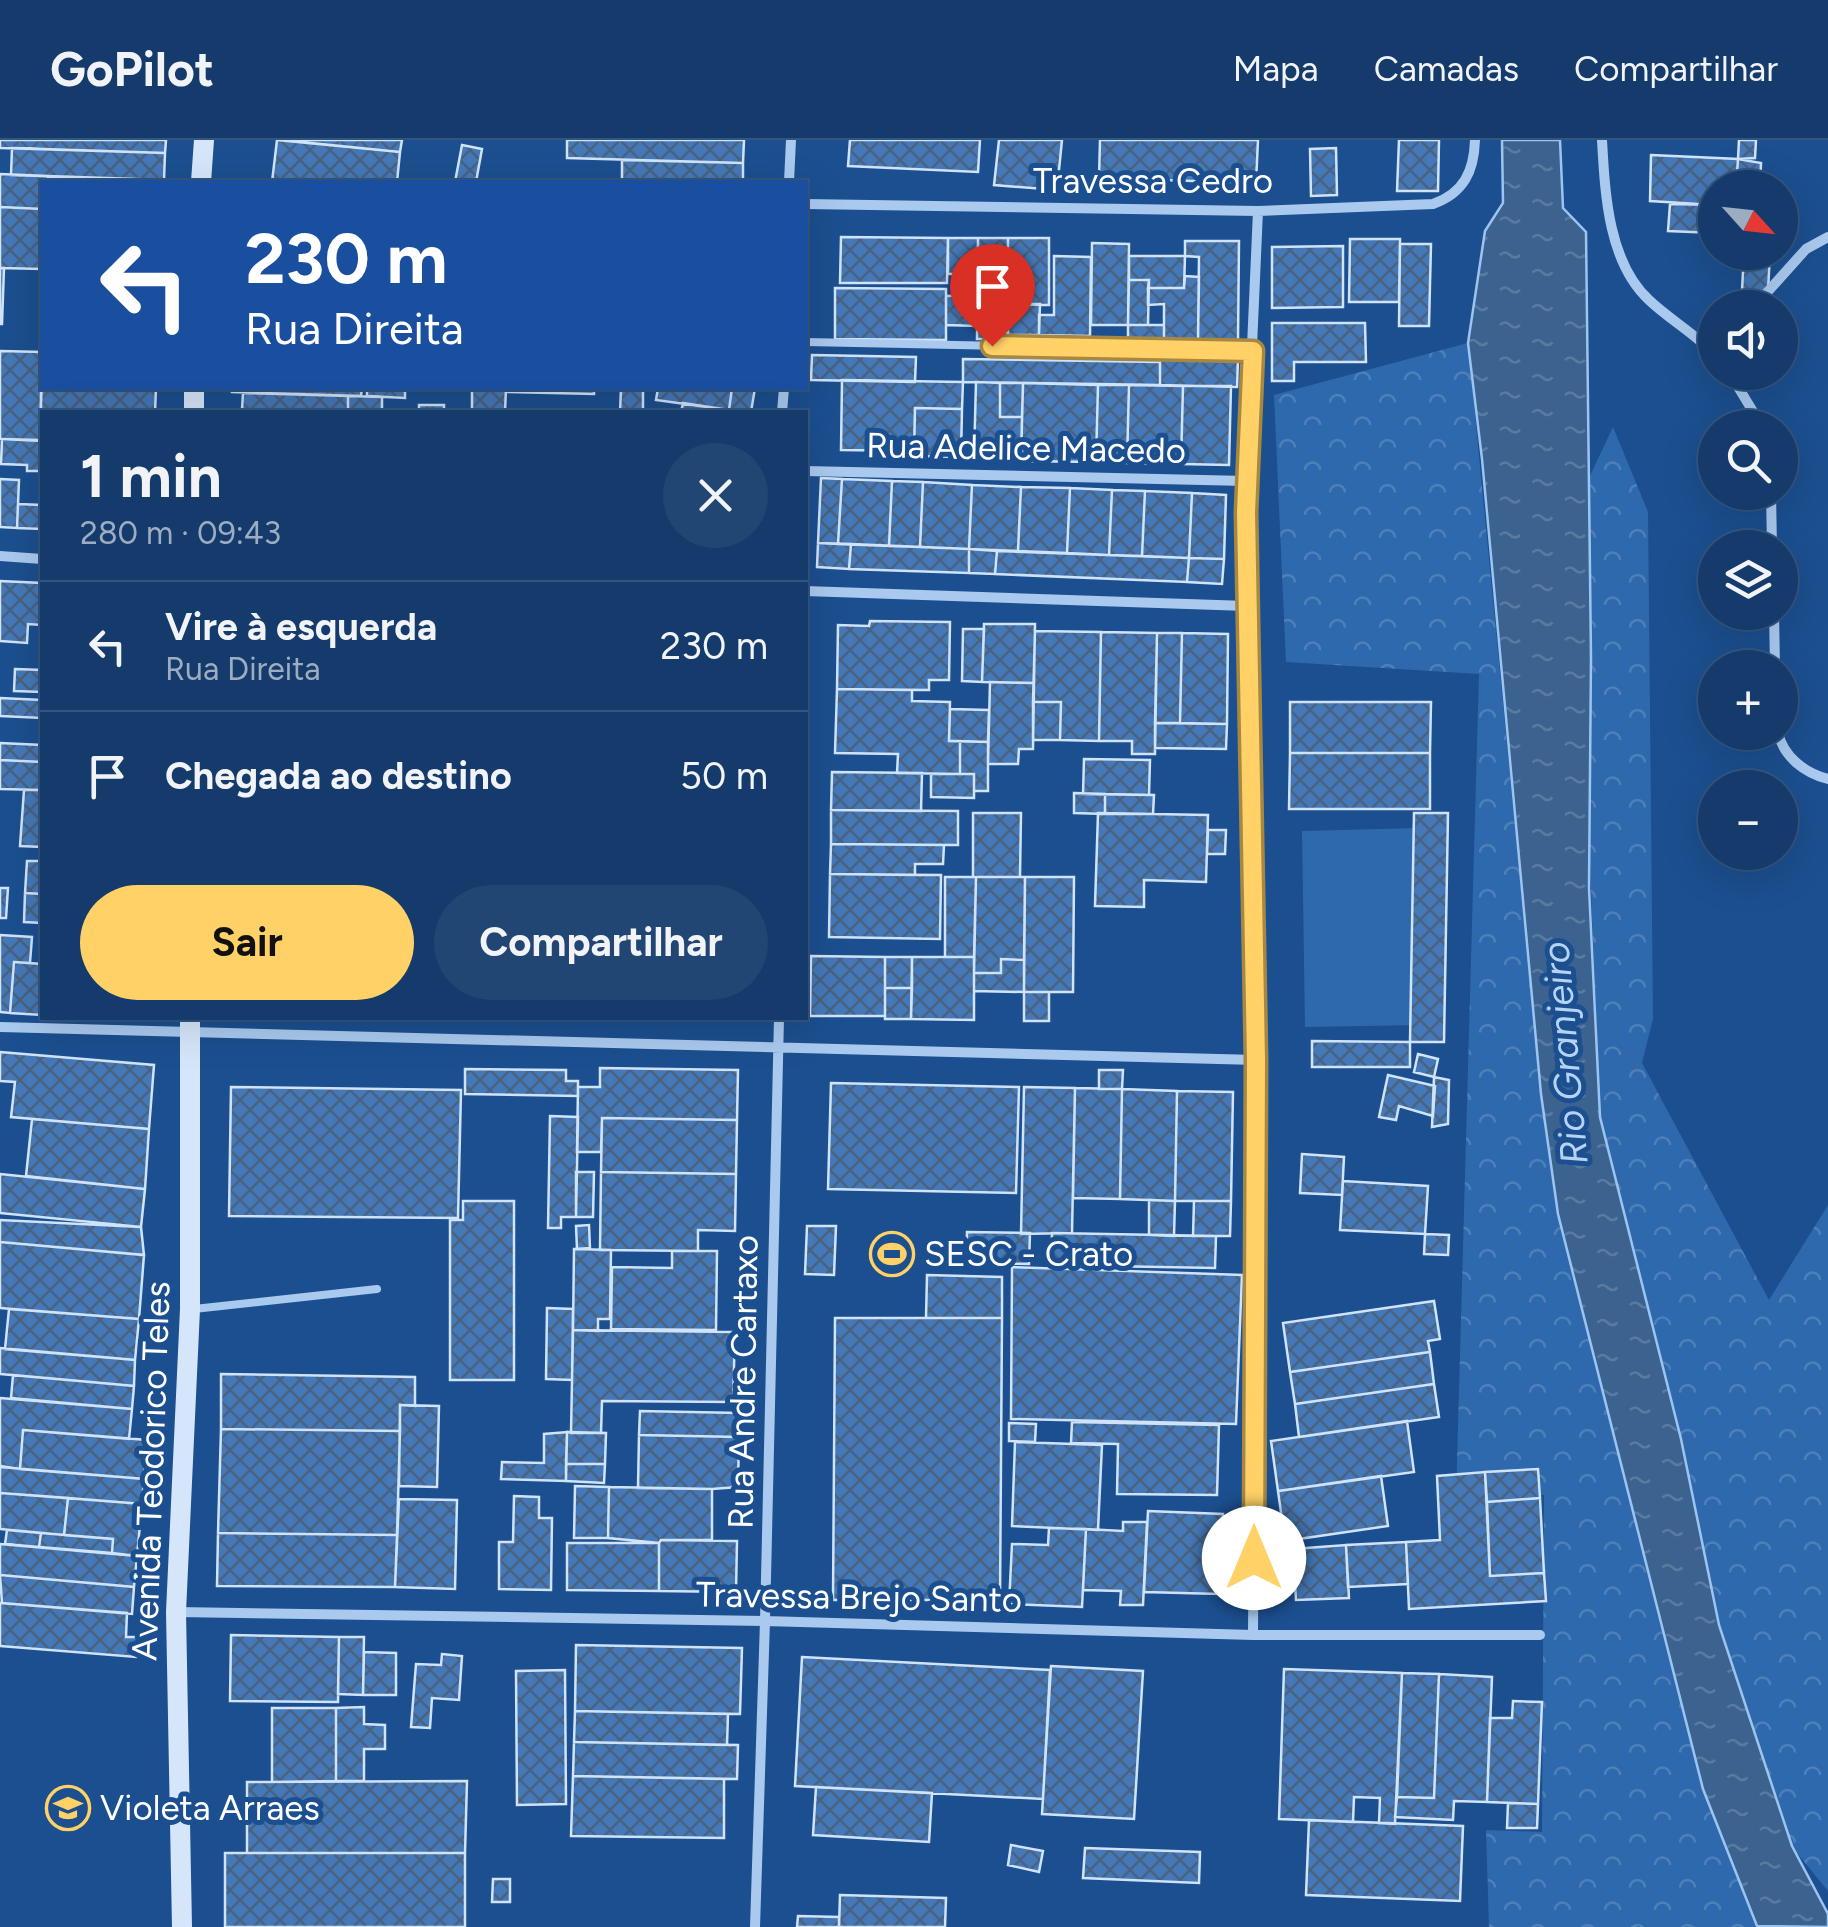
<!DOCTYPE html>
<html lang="pt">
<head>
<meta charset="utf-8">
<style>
  body { margin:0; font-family:Figtree,sans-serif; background:#214673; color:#f1f3f6; height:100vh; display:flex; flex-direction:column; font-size:38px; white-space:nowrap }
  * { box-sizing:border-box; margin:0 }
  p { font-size:32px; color:#9dadc1 }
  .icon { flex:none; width:55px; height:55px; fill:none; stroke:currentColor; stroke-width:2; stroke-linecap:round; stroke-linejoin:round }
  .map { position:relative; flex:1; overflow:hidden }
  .panel { position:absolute; left:40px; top:270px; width:768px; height:610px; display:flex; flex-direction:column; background:#143b6b; border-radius:0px; box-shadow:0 10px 40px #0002,0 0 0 2px #33557e }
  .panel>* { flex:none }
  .hud { position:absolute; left:40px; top:40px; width:768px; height:210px; border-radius:0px; box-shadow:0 10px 40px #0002,0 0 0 2px #33557e; background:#1a4fa0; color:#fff; overflow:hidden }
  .needle { width:65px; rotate:117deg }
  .tools { position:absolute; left:1698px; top:30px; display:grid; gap:20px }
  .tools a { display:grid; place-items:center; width:100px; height:100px; border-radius:50%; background:#143b6b; box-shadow:0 10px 40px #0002,0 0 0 2px #33557e; font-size:50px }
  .pin { position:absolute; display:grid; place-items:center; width:85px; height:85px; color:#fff; margin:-102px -42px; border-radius:50% 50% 50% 0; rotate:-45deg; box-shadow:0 0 10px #0007 }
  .pin .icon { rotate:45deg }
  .me { position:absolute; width:110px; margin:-55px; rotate:0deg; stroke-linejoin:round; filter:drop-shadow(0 0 8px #0008) }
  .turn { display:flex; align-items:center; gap:35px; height:210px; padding:0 40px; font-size:45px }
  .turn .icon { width:130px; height:130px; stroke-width:2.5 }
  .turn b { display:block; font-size:70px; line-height:85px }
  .round { display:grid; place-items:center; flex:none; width:105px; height:105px; border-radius:52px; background:#214673 }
  .head { display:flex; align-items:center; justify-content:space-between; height:170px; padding:0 40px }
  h1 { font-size:60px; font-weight:700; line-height:75px }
  .primary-button { display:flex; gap:20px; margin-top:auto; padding:20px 40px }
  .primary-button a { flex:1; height:115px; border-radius:60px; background:#ffd166; color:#111; font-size:40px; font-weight:700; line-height:115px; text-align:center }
  .primary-button a+a { background:#214673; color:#f1f3f6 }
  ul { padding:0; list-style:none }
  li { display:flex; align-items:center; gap:30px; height:130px; padding:0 40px; border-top:2px solid #33557e }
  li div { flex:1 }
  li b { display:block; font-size:38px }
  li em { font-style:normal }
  header { display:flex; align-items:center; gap:60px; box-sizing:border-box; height:140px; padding:0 50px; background:#143b6b; border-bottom:2px solid #33557e }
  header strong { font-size:48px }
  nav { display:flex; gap:55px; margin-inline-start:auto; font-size:35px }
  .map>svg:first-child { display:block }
  .green { fill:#2e69ad }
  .forest { fill:url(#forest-crowns) }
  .water { fill:url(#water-ripples); stroke:#9cc4f0; stroke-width:2.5 }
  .building { fill:url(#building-cross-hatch); stroke:#cfe3fa; stroke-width:2.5 }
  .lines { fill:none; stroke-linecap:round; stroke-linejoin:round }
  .service { stroke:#a9c9ee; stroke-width:8 }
  .minor { stroke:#a9c9ee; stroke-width:10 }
  .secondary { stroke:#d6e6fa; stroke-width:20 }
  .route-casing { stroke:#a68842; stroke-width:25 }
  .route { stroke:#ffd166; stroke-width:18 }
  .labels { text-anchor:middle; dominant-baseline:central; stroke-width:10; stroke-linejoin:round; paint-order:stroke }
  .street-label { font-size:35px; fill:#fff; stroke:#1b4f8f }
  .poi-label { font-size:35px; fill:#fff; stroke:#1b4f8f; text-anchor:start }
  .water-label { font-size:38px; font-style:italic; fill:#b5d3f5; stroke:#1b4f8f }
</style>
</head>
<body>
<header>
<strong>GoPilot</strong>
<nav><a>Mapa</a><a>Camadas</a><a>Compartilhar</a></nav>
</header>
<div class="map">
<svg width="1828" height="1787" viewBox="0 0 1828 1787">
  <defs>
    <pattern id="forest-crowns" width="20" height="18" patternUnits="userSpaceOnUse" patternTransform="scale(2.5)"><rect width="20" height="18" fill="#2e69ad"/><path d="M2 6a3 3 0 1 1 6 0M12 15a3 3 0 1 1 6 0" fill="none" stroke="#4d80b9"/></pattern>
    <pattern id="water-ripples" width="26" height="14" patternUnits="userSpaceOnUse" patternTransform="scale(2.5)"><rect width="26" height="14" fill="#3c6290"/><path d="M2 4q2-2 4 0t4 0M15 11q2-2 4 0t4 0" fill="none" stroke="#597aa1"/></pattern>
    <pattern id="building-cross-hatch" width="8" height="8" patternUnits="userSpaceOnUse" patternTransform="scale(2.5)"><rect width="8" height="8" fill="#4478b7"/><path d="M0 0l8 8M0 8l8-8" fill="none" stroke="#486282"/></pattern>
  </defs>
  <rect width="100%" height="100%" fill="#1b4f8f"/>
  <path class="green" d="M1419,688L1422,885L1305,887L1302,691Z"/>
  <path class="forest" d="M1468,203L1541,954L1558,1074L1703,1649L1758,1787H1489L1486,1690L1542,1692L1544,1355L1456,1358L1479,534L1286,522L1274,255Z
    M1613,287L1648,372L1653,879L1642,923L1769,1160L1828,1065V1751L1792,1707L1719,1485L1600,977L1590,724L1589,338Z"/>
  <path class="water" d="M1502,0H1560L1563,68L1586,92L1591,518L1589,748L1600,977L1681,1299L1719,1485L1792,1706L1828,1774V1787L1757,1786L1703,1649L1558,1074L1541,954L1482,319L1468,203L1485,91L1503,63Z"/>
  <path class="building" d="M0,0H166L165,13L0,8Z
    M277,0L400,12L397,42H272Z
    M281,0H402L400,12Z
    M567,0H744L743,23L567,18Z
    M850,0H980L978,32L848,26Z
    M999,0H1062L1057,50L994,45Z
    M1100,0H1258L1256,43L1099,38Z
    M1399,0H1439L1438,51H1397Z
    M1739,0H1756L1755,18L1738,19Z
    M462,5L482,9L476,42H455Z
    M12,8L165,13L164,40L11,35Z
    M1336,8L1337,55L1311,56L1310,9Z
    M1651,15L1738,19L1736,48H1715V65L1650,61Z
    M1738,19L1761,23L1760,48H1736Z
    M622,20L743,23V42H622Z
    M0,34L48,36V42H42V69L0,67Z
    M48,36L164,40V42H48Z
    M1670,64L1715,65V93L1668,91Z
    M0,67L42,69V129L0,128Z
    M841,97L948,98L947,143H840Z
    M948,98H978V146H958V134H948Z
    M978,98H1008L1007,199H977Z
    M1008,98H1049V165L1008,164Z
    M1350,99H1400L1399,162H1349Z
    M1185,101H1239L1238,202H1198L1199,117L1185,116Z
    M1092,103L1129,104L1128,185H1091Z
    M1400,104H1431L1429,186H1399Z
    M1343,106V167L1272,168V107Z
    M1744,112H1770L1768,152L1742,151Z
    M1054,116L1091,117L1090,196L1039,195V175H1054Z
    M1129,116H1185L1184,148H1148L1149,140H1129Z
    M0,128H4L2,184H0Z
    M1185,136L1199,137L1198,202H1164V164L1148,165V148H1184Z
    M1129,140H1149L1148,185H1128Z
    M835,148L946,149V200L835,199Z
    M977,155V186L946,185V156Z
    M1008,164H1040L1039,195H1008Z
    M1272,183H1365L1366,222H1294V241H1272Z
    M1128,185H1164V202H1128Z
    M0,211L42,212L40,300L0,299Z
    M812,215L916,217L915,242L811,240Z
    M1160,218L1238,219L1237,247L1160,245Z
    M963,219L1160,222V245L963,242Z
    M42,232V248H156L155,272H42V301L40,300Z
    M842,240L963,242L962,269L915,268L914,311L841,310Z
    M976,242L1000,243V277H1022L1021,319L974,318Z
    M1000,243H1023L1022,277H1000Z
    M1023,243L1098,245L1096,322L1021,321Z
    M1098,245H1129L1127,323L1096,322Z
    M1129,245L1183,246L1181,324L1127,323Z
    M1183,246H1231L1229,325L1181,324Z
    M232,248H362L361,256L232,252Z
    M367,248H405V258L367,256Z
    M472,248H506L505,272H472Z
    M506,248H594V254L506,252Z
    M658,248H732L729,270L656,260Z
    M732,248H755L751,272L729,270Z
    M621,249H643V272H620Z
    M243,253L348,256V272H233V270H242Z
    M348,256L382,257V272H348Z
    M683,263L729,270L748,272H681Z
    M419,265H444V272H419Z
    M915,268L962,269L961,317L914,316Z
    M2,299L42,301V331H27V325L1,324Z
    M821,338L842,339L838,404L818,403Z
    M0,339L19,340L17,388L0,387Z
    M842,339L892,341L889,406L838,404Z
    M892,341L923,342L920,407L889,406Z
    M923,342L972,345L969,409L920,407Z
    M972,345L1021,347L1018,411L969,409Z
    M1021,347L1070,348L1067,413L1018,411Z
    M1070,348L1112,350L1109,415L1067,413Z
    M1112,350L1145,351L1142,416L1109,415Z
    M1145,351L1192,353L1189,418L1142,416Z
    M1192,353L1226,355L1224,419L1189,418Z
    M18,364L42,365V389L17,388Z
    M818,403L851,404L849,429L817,427Z
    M851,404L969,409V433L849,429Z
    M969,409L997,411L995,434L969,433Z
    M997,411L1189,418L1187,442L995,434Z
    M1189,418L1224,419L1222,444L1187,442Z
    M0,441L42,443V485L28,484L27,503L0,501Z
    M870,481L950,482L949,540H929V550L837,549L838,485L869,486Z
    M984,484H1035L1034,543L982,542Z
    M963,489H984L982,542L962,541Z
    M1035,491L1101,492L1099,601L1060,600L1061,562H1033Z
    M1101,492L1157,493L1155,614H1132V601H1099Z
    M1157,493H1182L1180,583H1155Z
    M1182,493L1228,494L1227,584L1180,583Z
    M15,529L42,530V552L14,551Z
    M990,542L1034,543L1033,609H1019L1018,624H988Z
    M837,549L912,550V561L950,562L949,601H960V634L897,633L898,614L835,613Z
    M0,558L42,560V578L0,576Z
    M1033,562H1061L1060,600H1033Z
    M1290,562H1431L1430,613H1290Z
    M950,569L989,570L988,602L949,601Z
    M1155,583L1227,584L1226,609L1155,608Z
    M960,601L988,602V651H974V634H960Z
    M0,603L42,605V622L0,620Z
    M1290,613H1430V669H1289Z
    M1084,619L1150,620L1149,655L1083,654Z
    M0,620L42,622V650L0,649Z
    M832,632L922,633L921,671L831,670Z
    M931,634H974V658L931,657Z
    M24,650H42V707L20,706Z
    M1074,653L1105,654V674L1074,673Z
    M1105,654L1154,655L1153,674H1105Z
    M831,670L958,671V705L831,704Z
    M973,673H1021L1020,737H973Z
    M1098,673L1208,675L1206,742L1144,740V767L1095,766Z
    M1414,673H1448L1444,902H1410Z
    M1208,690H1226L1225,714H1207Z
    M831,704L944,705L943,724H915V735L830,734Z
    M27,721H42V754L25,753Z
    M830,734L941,735L940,799L829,797Z
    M945,737H976L974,817H945Z
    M976,737H1025L1024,820L1001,819V833H974Z
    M1025,737H1074L1073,852H1024Z
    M0,748H8L6,778H0Z
    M25,753L42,754V783L24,782Z
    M0,795L32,797L30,823L14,822L10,873L0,872Z
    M811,816L885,817V876H810Z
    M885,817H912V848H885Z
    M912,817H974V880L911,879Z
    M1001,819L1024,820V852L974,851V833H1001Z
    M14,822L42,824V875L10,873Z
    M885,848H912L911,879H885Z
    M1024,852H1049V881H1024Z
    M1312,901L1410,902V927H1312Z
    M0,912L154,925L149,989L11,977L15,942L0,941Z
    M1418,914L1438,919L1434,937L1414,932Z
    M600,928L738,930L737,980L602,978L601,1012H577L578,947H600Z
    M465,929L566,930V941H578V956L465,954Z
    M1099,930H1123L1122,949H1099Z
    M1388,935L1435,946L1433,976L1399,966L1396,980L1379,977Z
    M1434,937L1449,940L1448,984L1432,987Z
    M831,943L1019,947L1016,1053L828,1049Z
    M231,947L461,950L458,1078L229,1076Z
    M1024,947L1075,948L1072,1093L1021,1094Z
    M1075,948L1122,949L1120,1059L1073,1058Z
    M1122,949L1177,951L1175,1061L1120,1059Z
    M1177,951L1233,952L1231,1061H1175Z
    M550,976L578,977L576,1077H561V1088H548Z
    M602,978L737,980L736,1034L601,1032Z
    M32,979L149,989L145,1049L26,1036Z
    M1302,1014L1344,1017L1342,1055L1300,1053Z
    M576,1032H594L593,1077H576Z
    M601,1032L736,1034L735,1091L698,1090V1111L600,1110Z
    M0,1034L145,1049L141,1087L0,1073Z
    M1343,1041L1428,1046L1425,1094L1340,1090Z
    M1149,1060L1175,1061L1174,1096L1149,1095Z
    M463,1061H514V1240H450V1080H463Z
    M1194,1061H1231L1230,1096H1193Z
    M0,1080L141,1087L144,1115L0,1102Z
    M589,1085L590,1108L577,1109L576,1086Z
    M807,1086H836L834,1135L805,1134Z
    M967,1092L1030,1093L1029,1124L966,1123Z
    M1052,1093L1216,1096L1215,1128L1051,1125Z
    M1425,1094L1449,1095L1448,1115L1424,1114Z
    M0,1102L144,1115L139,1179L0,1168Z
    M574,1109L611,1110L610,1179H598V1191L573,1190Z
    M672,1111H717L716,1190L611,1189L612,1127L672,1128Z
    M1012,1127L1242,1135L1236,1284L1011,1279Z
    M927,1135L1002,1137V1178H926Z
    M1434,1161L1440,1199L1428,1201L1430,1212L1290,1232L1283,1183Z
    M547,1168L573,1169L572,1240L546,1239Z
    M9,1169L139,1179L135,1220L5,1209Z
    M835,1178H1002L1000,1460H833Z
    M573,1190L735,1192L733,1262L602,1261L601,1293H571Z
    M0,1208L135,1220L134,1246L0,1234Z
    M1430,1212L1434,1244L1295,1264L1290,1232Z
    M221,1234L415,1237V1266L400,1265V1291L221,1289Z
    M13,1235L134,1246L132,1269L11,1258Z
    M1434,1244L1439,1277L1299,1297L1295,1264Z
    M0,1258L132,1269L129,1299L23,1290L20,1329L0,1326Z
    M400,1265L439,1266L437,1347L399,1346Z
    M640,1271L740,1273L739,1297L639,1295Z
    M1407,1281L1414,1332L1278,1351L1271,1301Z
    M1072,1282L1219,1285L1217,1355L1117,1354L1118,1304L1071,1303Z
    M1009,1283L1036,1284L1035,1302L1009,1301Z
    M221,1289L400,1291L397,1395L218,1393Z
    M23,1290L147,1300L144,1339L20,1329Z
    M567,1292L606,1293L605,1324H566Z
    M567,1292L566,1341L501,1339L502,1322L544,1323V1294Z
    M639,1295L739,1297L738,1347L712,1349L638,1348Z
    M1015,1302L1102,1305L1098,1390L1012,1386Z
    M566,1324H605L604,1343L566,1341Z
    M0,1327L144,1339L142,1364L0,1353Z
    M1538,1329L1540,1358L1487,1362L1485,1332Z
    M1485,1332L1490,1436L1544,1433L1546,1461L1409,1469L1406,1402L1440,1400L1437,1336Z
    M1381,1336L1388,1386L1285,1401L1278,1351Z
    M575,1346L609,1347L608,1398H574Z
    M609,1347L712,1349V1400H661L659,1403L608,1398Z
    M0,1353L68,1358L64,1395L0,1389Z
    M514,1356L539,1357V1378H552L551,1450L499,1449V1402H513Z
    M68,1358L142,1364L137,1416L112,1413L113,1399L64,1395Z
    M1540,1358L1544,1433L1490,1436L1487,1362Z
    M399,1359L457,1360L455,1449L395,1447Z
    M1148,1371L1223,1374L1220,1454L1144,1452Z
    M1123,1382H1147L1143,1465H1120L1121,1451L1083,1450L1086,1389L1123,1391Z
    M1049,1388L1086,1389L1082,1467L1009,1464L1012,1404L1048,1405Z
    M7,1390L41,1393L39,1407L5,1404Z
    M41,1393L113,1399L112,1413L39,1407Z
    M218,1393L397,1395L395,1447L217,1446Z
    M661,1400L737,1401L736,1452L659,1451V1403Z
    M1406,1402L1408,1444L1348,1447L1346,1405Z
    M567,1403H659V1451L567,1450Z
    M0,1404L137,1416L134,1447L0,1435Z
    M1346,1405L1349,1458L1296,1460L1293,1409Z
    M0,1435L134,1447L132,1474L2,1463Z
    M0,1463L127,1473L126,1497H138L136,1517L0,1506Z
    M231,1495L339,1497L338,1562L230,1561Z
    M339,1497H364L363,1555L338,1554Z
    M576,1505L742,1508L740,1574L575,1571Z
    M364,1512L396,1513V1555H363Z
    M442,1514L462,1516L459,1560L432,1558L430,1588L411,1587L416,1524L441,1525Z
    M802,1517L1050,1530L1043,1659L795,1646Z
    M1051,1526L1143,1531L1134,1679L1042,1674Z
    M1284,1529L1402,1533L1395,1684L1379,1683L1380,1658L1354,1657L1353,1682L1279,1679Z
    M565,1530L566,1664L517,1665L516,1531Z
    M1402,1533L1439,1534L1434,1658L1397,1657Z
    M1439,1534L1492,1537L1487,1662L1454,1661L1453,1680L1395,1677L1397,1657L1434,1658Z
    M1513,1561L1542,1562L1538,1664L1487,1662L1490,1578H1512Z
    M364,1567V1584L385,1585V1609H364V1641H336V1568Z
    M272,1568H336V1641L272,1642Z
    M575,1571L728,1574L727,1605L574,1602Z
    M574,1602L738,1605L737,1639L573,1636Z
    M573,1636L724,1639V1698L571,1696Z
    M467,1641L465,1713H247V1642Z
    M816,1647L932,1653L929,1702L813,1695Z
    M1508,1663L1538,1664L1537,1688H1507Z
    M1309,1680L1463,1686L1460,1761L1306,1755Z
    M1011,1705L1043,1711L1039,1732L1008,1725Z
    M1085,1708L1200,1712L1199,1743L1083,1738Z
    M225,1713H465V1787H225Z
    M493,1739H510V1762H492Z
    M840,1755L946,1758L945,1787H839Z
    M798,1776L839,1777V1787H797Z"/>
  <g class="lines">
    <path class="service" d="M805,202L1253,211
      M194,1169L377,1149"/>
    <path class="minor" d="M1602,0C1605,53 1608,122 1649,160C1670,180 1696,194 1715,215
      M789,42L791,0
      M805,64L1258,71L1433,64C1464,53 1474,31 1475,0
      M1753,168L1806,109L1828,97
      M1729,232L1763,288
      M782,272L784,248
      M805,331L1246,341
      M1771,352L1772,408
      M0,416L42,419
      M805,451L1247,466
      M1774,472L1775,528
      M1778,592C1783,617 1805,633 1828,639
      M0,887L1257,920
      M176,1472L765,1481L1253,1495H1540
      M1253,1495L1257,920L1247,466L1246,341L1258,71
      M755,1787L765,1481L779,878"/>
    <path class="secondary" d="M201,42L204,0
      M194,272V248
      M182,1787L176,1472L190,1169V878"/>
  </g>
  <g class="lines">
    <defs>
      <path id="route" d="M992,206L1253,211L1246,372L1256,920L1254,1418"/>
    </defs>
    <use href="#route" class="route-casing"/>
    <use href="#route" class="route"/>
  </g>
  <defs>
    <symbol id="stadium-ring" viewBox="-11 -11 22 22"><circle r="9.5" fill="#1b4f8f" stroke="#ffd166" stroke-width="1.5"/><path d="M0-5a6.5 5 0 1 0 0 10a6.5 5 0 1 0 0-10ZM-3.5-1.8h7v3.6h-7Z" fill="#ffd166"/></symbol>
    <symbol id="school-ring" viewBox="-11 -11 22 22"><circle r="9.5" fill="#1b4f8f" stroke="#ffd166" stroke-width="1.5"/><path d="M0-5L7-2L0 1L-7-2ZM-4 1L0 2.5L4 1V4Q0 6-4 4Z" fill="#ffd166"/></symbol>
  </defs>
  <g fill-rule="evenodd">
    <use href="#stadium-ring" x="867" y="1089" width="50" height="50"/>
    <use href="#school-ring" x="43" y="1643" width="50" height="50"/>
  </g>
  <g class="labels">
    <g class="street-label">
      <text x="1153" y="41">Travessa Cedro</text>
      <text transform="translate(1026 308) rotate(1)">Rua Adelice Macedo</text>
      <text transform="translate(743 1242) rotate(-89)">Rua Andre Cartaxo</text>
      <text transform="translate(151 1331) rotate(-88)">Avenida Teodorico Teles</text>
      <text transform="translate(859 1457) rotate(1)">Travessa Brejo Santo</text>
    </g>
    <g class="poi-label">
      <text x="924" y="1114">SESC - Crato</text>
      <text x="100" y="1668">Violeta Arraes</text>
    </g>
    <g class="water-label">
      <text transform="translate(1565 913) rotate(-95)">Rio Granjeiro</text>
    </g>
  </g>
</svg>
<div class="tools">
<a><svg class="needle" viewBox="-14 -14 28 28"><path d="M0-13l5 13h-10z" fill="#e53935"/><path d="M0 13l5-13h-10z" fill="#9dadc1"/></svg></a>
<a><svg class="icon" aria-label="sound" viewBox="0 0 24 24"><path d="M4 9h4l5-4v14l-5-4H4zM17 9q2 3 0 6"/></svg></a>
<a><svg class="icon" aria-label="search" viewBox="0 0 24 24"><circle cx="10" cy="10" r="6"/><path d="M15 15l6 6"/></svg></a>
<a><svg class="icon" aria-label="layers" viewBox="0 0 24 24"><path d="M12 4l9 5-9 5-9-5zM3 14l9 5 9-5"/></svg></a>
<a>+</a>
<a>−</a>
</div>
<div class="pin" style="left:992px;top:206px;background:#d93025"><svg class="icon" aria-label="arrive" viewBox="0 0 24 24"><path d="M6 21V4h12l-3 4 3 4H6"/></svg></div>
<svg class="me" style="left:1254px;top:1418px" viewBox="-20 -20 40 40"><circle r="19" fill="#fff"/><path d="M0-13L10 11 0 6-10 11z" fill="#ffd166"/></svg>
<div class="hud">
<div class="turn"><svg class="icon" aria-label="left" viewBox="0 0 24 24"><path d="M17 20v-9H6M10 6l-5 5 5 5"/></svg><div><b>230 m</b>Rua Direita</div></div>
</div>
<section class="panel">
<div class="head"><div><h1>1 min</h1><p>280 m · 09:43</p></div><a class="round"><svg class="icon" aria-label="close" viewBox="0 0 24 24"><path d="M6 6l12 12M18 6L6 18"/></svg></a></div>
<ul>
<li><svg class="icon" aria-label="left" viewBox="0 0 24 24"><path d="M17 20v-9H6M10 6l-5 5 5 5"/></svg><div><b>Vire à esquerda</b><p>Rua Direita</p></div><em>230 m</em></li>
<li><svg class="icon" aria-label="arrive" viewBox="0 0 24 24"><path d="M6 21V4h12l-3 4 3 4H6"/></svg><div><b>Chegada ao destino</b></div><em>50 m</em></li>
</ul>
<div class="primary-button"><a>Sair</a><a>Compartilhar</a></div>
</section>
</div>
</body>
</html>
